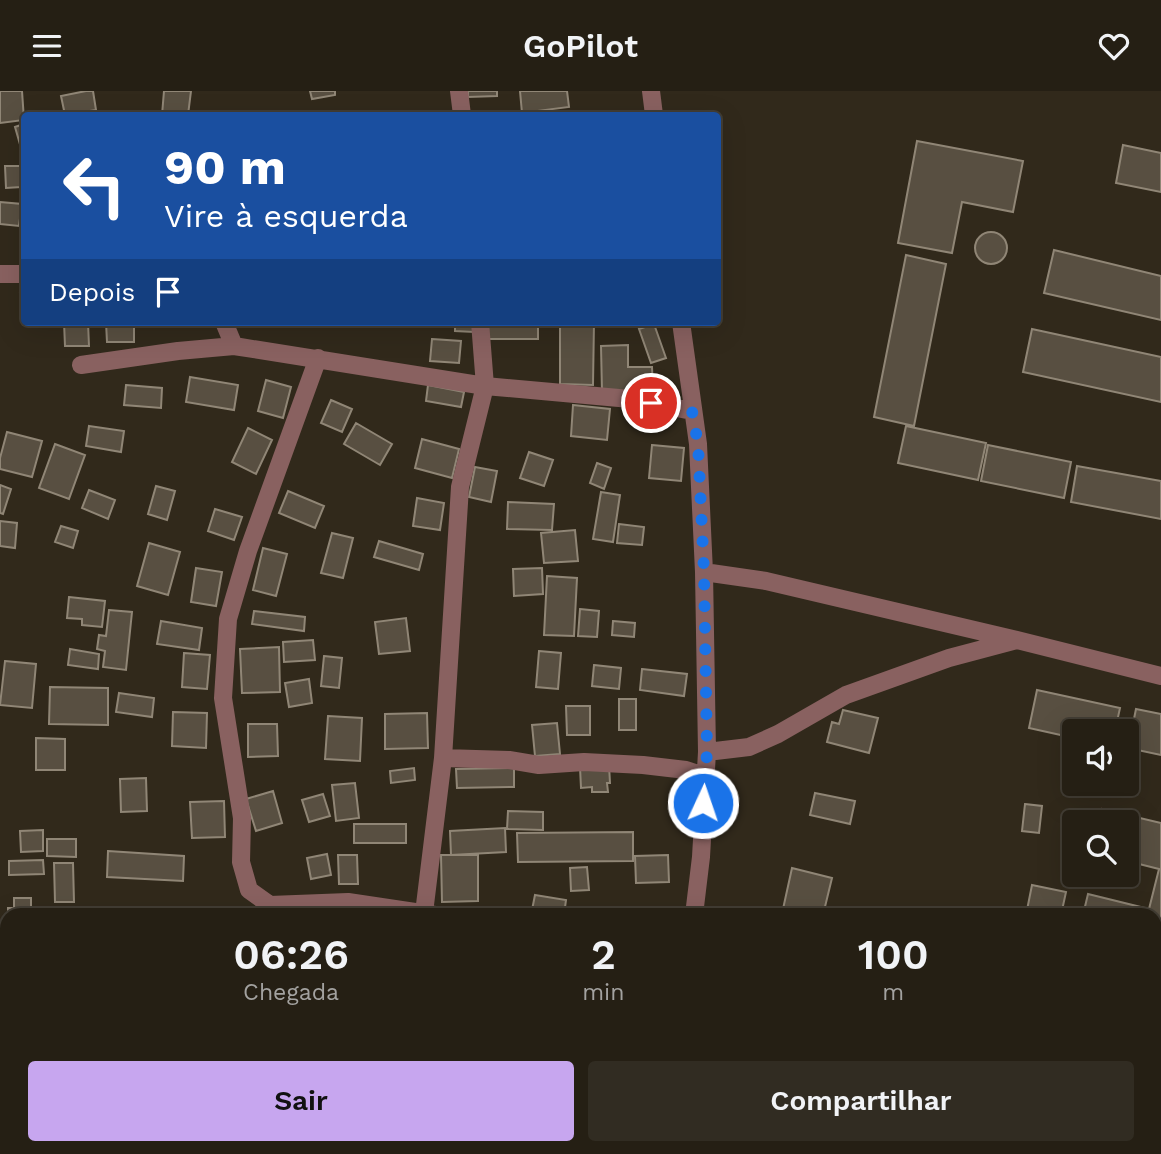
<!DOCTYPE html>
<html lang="pt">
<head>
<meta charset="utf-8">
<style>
  body { margin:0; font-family:"Work Sans",sans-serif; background:#312c22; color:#f1f3f6; height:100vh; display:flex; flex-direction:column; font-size:26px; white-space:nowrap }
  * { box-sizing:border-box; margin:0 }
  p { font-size:23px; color:#a3a2a0 }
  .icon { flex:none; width:38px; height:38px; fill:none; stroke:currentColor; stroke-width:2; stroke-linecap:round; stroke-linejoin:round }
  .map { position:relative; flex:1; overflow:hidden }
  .sheet { position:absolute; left:0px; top:817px; width:1162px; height:247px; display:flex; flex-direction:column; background:#251f14; border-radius:21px 21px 0 0; box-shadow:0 7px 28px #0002,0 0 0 2px #423d34 }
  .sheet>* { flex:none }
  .hud { position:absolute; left:21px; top:21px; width:700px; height:214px; border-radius:7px; box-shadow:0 7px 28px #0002,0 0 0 2px #423d34; background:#1a4fa0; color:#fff; overflow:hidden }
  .controls { position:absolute; left:1062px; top:628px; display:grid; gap:14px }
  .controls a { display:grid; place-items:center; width:77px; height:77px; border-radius:7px; background:#251f14; box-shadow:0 7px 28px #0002,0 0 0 2px #423d34; font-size:35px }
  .pin { position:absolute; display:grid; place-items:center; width:60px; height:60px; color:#fff; margin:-30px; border:4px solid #fff; border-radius:50%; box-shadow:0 2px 7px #0007 }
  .me { position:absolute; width:77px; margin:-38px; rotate:3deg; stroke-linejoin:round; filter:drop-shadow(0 0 5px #0008) }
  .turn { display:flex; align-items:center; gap:24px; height:147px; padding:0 28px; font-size:32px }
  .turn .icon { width:91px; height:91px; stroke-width:2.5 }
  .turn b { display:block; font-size:49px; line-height:60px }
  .then { display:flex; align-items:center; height:66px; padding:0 28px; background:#0003; gap:14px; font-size:26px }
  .eta { display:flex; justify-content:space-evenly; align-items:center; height:119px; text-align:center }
  .eta b { font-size:42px; font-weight:600; line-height:49px }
  .action { display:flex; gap:14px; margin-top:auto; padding:14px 28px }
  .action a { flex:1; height:80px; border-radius:7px; background:#c7a6ef; color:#111; font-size:28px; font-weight:600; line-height:80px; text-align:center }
  .action a+a { background:#312c22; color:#f1f3f6 }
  header { display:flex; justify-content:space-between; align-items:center; height:91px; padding:0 28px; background:#251f14; font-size:32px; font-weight:600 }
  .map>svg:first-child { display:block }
  .building { fill:#584f41; stroke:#908676; stroke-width:2 }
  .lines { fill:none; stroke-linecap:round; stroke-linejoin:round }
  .minor { stroke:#896160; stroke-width:18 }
  .route { stroke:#1a73e8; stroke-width:12; stroke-dasharray:0 21.6 }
</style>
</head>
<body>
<header><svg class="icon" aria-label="menu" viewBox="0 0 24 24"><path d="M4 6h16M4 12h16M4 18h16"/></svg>GoPilot<svg class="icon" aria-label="heart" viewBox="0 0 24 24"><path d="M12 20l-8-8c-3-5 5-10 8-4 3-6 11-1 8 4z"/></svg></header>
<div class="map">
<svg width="1161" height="1063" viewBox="0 0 1161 1063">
  <rect width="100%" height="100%" fill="#31291b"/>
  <path class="building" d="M0,0H22L24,29L0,32Z
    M86,0H93L96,19L65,24L61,5Z
    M164,0H191L188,24H162Z
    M310,0H335V4L312,8Z
    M468,0H497V5L468,6Z
    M520,0H567L569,16L522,22Z
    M24,33V64H23L15,36Z
    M917,50L1023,70L1013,121L962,111L952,162L898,152Z
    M1123,54L1161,62V101L1116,92Z
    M5,75H20L21,96L6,97Z
    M0,111L22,113L19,135L0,133Z
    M23,141H24V175H20Z
    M975 157a16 16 0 1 1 32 0a16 16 0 1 1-32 0Z
    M1054,159L1161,185V229L1044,202Z
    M906,164L946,173L914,335L874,326Z
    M20,202H24V221H21Z
    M64,231H88L89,255H65Z
    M106,231H134V251H107Z
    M455,231H474V241L455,240Z
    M487,231H538V248H487Z
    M560,231H594L593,294L560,293Z
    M654,233L666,267L651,272L639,238Z
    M1032,238L1161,266V311L1023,281Z
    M432,248L461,250L459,272L430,270Z
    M628,254V276H652L653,300L602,301L601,255Z
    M190,286L238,294L234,319L186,311Z
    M266,289L291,296L283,327L258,320Z
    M126,294L162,297L161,317L124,314Z
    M428,294L464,301L461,316L426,310Z
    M331,309L352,318L342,341L321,332Z
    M573,314L610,318L607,349L571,345Z
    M356,332L392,353L380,374L344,353Z
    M89,335L124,340L121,361L86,355Z
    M906,335L986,352L978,389L898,372Z
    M248,337L272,349L256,383L232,371Z
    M7,341L42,350L32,386L0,378V367Z
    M422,348L459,358L452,387L415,377Z
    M55,353L85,364L69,408L39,397Z
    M652,354L684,357L681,390L649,387Z
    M988,354L1071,371L1064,407L981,390Z
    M529,361L553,369L544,395L520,387Z
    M597,372L611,377L604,398L590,392Z
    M1077,375L1161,390V428L1071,411Z
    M475,376L497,380L491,411L469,406Z
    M0,394L11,398L3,423L0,422Z
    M156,395L175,400L167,429L148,423Z
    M89,399L115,409L108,428L82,417Z
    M288,400L324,415L315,437L279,422Z
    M601,401L620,404L613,451L593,448Z
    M417,407L444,412L440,439L413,435Z
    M508,411L554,413L552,439L507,438Z
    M215,418L242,426L234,449L208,440Z
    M0,430L17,432L15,457L0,455Z
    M619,433L644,436L642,454L617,452Z
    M61,435L78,440L73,457L55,451Z
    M575,439L578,470L544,472L541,442Z
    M332,442L353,447L343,487L321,482Z
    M379,450L423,463L419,479L374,466Z
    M149,452L180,461L168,504L137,495Z
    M263,457L287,463L276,505L253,499Z
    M196,477L222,481L216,515L191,511Z
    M542,477L543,503L514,505L513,478Z
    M547,485L577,487L574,545L544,544Z
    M69,506L105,510L102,536L82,534V528L67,527Z
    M580,518L599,520L597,546L578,545Z
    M109,519L132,521L126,579L103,576L105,560L97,558L99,544L106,545Z
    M254,520L305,526L304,540L252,533Z
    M406,527L410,560L379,563L375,531Z
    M161,530L202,537L199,559L157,553Z
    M613,530L635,532L634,546L612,544Z
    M313,549L315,569L284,571L283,551Z
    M279,556L280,601L242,602L240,558Z
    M70,558L99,563L98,578L68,574Z
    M539,560L561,562L558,598L536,596Z
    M184,562L210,564L207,598L182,596Z
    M324,565L342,567L339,597L321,595Z
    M5,570L36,573L32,617L0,614Z
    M594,574L621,577L619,598L592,595Z
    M642,578L687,583L684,605L640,599Z
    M309,588L312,612L289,616L285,592Z
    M50,596L108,597V634L49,633Z
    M1037,599L1120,617L1115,640H1074V647L1029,637Z
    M119,602L154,607L152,626L116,621Z
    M619,608H636V639H619Z
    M566,615H590V644H567Z
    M1136,618L1161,623V664L1128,657Z
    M843,619L878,627L869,662L827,651L832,631L839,633Z
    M173,621L207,622L206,657L172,655Z
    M427,622L428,657L385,658V623Z
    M328,625L362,627L360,670L325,668Z
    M557,632L560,663L535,665L532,634Z
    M248,633H277L278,665L248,666Z
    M36,647L65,648V679H36Z
    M609,674L610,692H607L608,701H592V696L581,697L580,676Z
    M414,677L415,689L391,692L390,680Z
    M514,677V696L457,697L456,678Z
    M146,687L147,720L121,721L120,688Z
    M355,692L359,727L336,730L332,694Z
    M273,700L282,732L256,740L246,708Z
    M815,702L855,710L850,733L810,724Z
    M323,703L330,725L309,731L302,709Z
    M224,710L225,746L192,747L190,711Z
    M1025,713L1042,715L1039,742L1022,740Z
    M1102,718L1161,732V868L1155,866V824H1083L1088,803L1149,818L1159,778L1127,770V732H1099Z
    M508,720L543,721V739L507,738Z
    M354,733H406V752H354Z
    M505,737L506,761L451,764L450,740Z
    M43,739V760L21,761L20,740Z
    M633,741V770L518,771L517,742Z
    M47,748H76V766L47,765Z
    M108,760L184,765L183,790L107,786Z
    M327,763L331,784L311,788L307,767Z
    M338,764H357L358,793H339Z
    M441,764H478V810L442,811Z
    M668,764L669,791L636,792L635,765Z
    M43,769L44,783L9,784V770Z
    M54,772H73L74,811H55Z
    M587,776L589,799L571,800L570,777Z
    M792,777L832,787L823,824H806L783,818Z
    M1032,794L1066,801L1061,824H1026Z
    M535,804L566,809L564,824H531Z
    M14,807H31V817L53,818V824H8V817H14Z
    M309,814L344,818L343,824H308Z
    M171,818L224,819V824H171Z
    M1161,1013V1063H1147L1149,1057H1155V1035Z
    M448,1057H473L471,1063H446Z"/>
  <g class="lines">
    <path class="minor" d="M459,0L462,24
      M651,0L654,24
      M0,183H24
      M224,231L234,255
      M681,231L698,353L704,481L707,661L701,766L694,824
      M318,267L248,460L228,528L223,607L242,727L241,771L249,799L270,814L348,811L435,824
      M81,274L178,260L234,255L485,295L630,308L692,320
      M704,481L766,490L1017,549L1161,585
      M707,661L749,656L778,643L846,604L949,567L1017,549
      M443,667L509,669L539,674L584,671L643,674L686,679L704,685
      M424,822L443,667L460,396L485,295L480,231
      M1155,932L1161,933"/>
  </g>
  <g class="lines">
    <path class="route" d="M651,312L692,320L698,353L704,481L707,661L703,712"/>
  </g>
</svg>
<div class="controls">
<a><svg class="icon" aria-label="sound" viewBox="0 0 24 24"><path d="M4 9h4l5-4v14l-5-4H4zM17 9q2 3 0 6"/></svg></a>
<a><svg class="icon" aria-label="search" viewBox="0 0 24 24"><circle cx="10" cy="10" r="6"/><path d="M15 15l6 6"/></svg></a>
</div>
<div class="pin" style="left:651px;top:312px;background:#d93025"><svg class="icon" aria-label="arrive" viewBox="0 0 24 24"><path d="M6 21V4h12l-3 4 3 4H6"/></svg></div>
<svg class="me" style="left:703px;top:712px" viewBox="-20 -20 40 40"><circle r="17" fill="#1a73e8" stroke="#fff" stroke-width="3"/><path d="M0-11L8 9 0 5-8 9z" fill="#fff"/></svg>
<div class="hud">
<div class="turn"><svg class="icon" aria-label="left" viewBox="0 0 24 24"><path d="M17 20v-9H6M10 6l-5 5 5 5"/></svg><div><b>90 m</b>Vire à esquerda</div></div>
<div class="then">Depois<svg class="icon" aria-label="arrive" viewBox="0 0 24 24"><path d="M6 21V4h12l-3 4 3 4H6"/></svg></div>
</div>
<section class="sheet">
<div class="eta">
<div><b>06:26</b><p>Chegada</p></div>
<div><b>2</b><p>min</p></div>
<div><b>100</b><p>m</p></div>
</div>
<div class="action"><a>Sair</a><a>Compartilhar</a></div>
</section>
</div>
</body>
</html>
